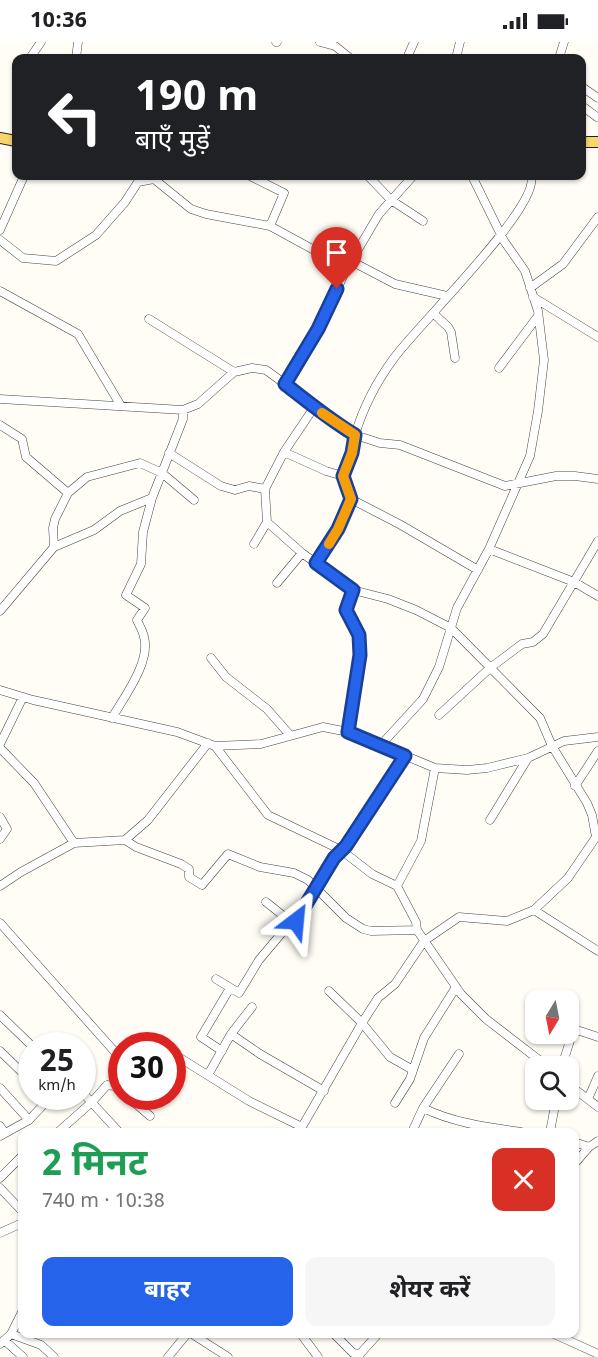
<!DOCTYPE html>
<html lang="hi">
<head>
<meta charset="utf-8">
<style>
  body { margin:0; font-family:Georgia,"Noto Sans Devanagari",serif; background:#f6f6f6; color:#202124; height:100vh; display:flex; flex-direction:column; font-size:22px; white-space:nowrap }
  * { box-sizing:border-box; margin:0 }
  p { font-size:20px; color:#757577 }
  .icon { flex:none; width:33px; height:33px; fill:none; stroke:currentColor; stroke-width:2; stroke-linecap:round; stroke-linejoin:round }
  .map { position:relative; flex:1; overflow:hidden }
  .panel { position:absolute; left:18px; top:1086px; width:561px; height:210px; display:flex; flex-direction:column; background:#fff; border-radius:12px; box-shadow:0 2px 4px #0004 }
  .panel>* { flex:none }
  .top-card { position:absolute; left:12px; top:12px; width:574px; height:126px; border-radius:12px; box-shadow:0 2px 4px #0004; background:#202124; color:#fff; overflow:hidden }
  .needle { width:39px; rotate:190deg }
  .fabs { position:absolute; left:525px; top:948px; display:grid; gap:12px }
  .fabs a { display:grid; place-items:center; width:54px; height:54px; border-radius:12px; background:#fff; box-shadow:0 2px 4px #0004; font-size:30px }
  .speed { position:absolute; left:18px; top:990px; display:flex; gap:12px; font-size:30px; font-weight:700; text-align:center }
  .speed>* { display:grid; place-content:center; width:78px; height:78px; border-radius:50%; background:#fff; box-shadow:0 2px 4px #0004; line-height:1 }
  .speed small { font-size:15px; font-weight:400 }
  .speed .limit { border:9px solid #d22; background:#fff; color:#111 }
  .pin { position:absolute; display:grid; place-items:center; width:51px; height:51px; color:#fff; margin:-62px -26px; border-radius:50% 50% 50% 0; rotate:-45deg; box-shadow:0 0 6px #0007 }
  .pin .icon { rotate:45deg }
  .me { position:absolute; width:66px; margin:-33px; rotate:29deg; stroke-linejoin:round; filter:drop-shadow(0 0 4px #0008) }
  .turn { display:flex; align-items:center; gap:21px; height:126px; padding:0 24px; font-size:27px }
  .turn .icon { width:78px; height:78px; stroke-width:2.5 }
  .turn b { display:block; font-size:42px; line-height:51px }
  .round { display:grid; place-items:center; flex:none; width:63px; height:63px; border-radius:12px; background:#f6f6f6 }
  .head { display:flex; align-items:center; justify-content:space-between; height:102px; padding:0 24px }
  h1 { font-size:36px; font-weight:700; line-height:45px; color:#1e9e55 }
  .primary-button { display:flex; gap:12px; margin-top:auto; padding:12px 24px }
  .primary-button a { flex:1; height:69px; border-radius:12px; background:#2563eb; color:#fff; font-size:24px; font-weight:700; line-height:69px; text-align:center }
  .primary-button a+a { background:#f6f6f6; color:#202124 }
  .status { display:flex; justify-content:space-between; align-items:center; height:42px; padding:0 30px; background:#fff; direction:ltr }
  .status svg { height:16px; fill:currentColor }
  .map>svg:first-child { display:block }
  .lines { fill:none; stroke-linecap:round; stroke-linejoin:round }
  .minor-casing { stroke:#444; stroke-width:9 }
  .major-casing { stroke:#222; stroke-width:12 }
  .minor { stroke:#fff; stroke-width:8 }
  .major { stroke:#f9d66b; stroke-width:10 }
  .route-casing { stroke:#184099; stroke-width:15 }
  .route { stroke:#2563eb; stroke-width:10 }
  .slow { stroke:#f59e0b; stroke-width:10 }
</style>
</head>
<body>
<div class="status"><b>10:36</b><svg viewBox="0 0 49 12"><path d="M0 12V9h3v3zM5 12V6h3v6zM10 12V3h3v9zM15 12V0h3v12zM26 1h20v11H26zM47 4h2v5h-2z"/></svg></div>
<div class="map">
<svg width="598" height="1315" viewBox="0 0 598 1315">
  <rect width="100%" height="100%" fill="#fffdf5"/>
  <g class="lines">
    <defs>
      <path id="minor" d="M276,0H277
        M320,0L335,4L350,16
        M30,16L41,0
        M76,16L78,0
        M407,16L414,0
        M456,16L460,0
        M559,16L564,0
        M582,45L598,56
        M582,64L597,75
        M250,134L284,151L270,184
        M368,134L391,158L423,179
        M0,188L24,134
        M0,198L23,216L56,219L96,193L125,160L138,140L154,137L191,167L206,172L270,184L347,226
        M351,219L395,242L447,254
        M530,246L563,222L598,175
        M0,249L78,292L121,364
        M533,255L598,295
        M433,271L448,285L451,290L455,316
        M149,277L234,330
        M499,326L538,274
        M285,342L318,287L347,226L379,172L413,134
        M0,357L183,368L198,362L234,330L252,326L266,328L315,364L328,377L355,393L380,401L400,403L505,444L556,434H575L598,437
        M0,383L22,397L26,415L68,451
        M284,410L326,429L343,434
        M169,411L221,444L235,448L249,444L265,447
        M351,457C350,450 343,445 343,437C343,428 349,419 352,411C353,405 353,399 355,393C363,366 377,339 394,316C416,285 541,164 531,134
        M267,480L302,511L353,548L388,557L416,568L451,586L540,676L552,704L587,761L592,773L596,795L568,836L534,868L507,879L459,875L424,899L395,942L378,956L362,981L299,1090
        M254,502L267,480L265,447L284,410L315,364
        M54,505L53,486L55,477L68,451L87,435L140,421L162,431L194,458
        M489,507L574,540L598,554
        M316,521L338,487L351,457L401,483L478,528
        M277,541L302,511
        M0,569L54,505L94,488L120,469L152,456
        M211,616L226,635L267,667L290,693
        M0,648L33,658L177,690L215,704L261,702L323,685L348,690L435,726L467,728L487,726L528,716L564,699L598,695
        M439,673L490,626L522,602L533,600L543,592L598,499
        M112,676C124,655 151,620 144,595C143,589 139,583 137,578L145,566L126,553L141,522L143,490L152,456L183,377V368
        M348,690L360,613L359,593L346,568L353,548
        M0,702L23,655
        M215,704L268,773L341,808L372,832L397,844L416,880L417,888L461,952L486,977L547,1024
        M380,704L423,657L439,625L457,566L489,507L530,414L538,369L544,318L538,269L525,229L504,199L472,134
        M0,706L34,741L74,801
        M575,744L598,709
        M0,775L7,787L0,797
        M490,778L528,716
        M125,798L148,778L208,701
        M0,844L21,830L74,801L125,798L136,805L181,822L189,827V835L202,843L228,812L260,825L294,831L308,838L346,876L363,887L371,889L417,888
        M397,844L421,799L435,726
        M534,868L598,909
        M291,880L296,879L334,816L346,804L405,714
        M0,881L115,1010
        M216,937L239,951L259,918L291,880L266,860
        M329,949L362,981L390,1015L413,1028
        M0,973L32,1004
        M231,992L260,1012L324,1049
        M0,1009L32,1040
        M222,1009L201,995L230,946
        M172,1011L249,1059L302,1085
        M562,1024L573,989H580L598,995
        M208,1033L231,992L252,965
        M568,1042L598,1065
        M0,1046L29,1078
        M82,1050L119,1090
        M127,1054L150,1074
        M588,1057L598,1034
        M395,1061L410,1037L424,996L456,945
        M423,1066C454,1081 487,1085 521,1090
        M0,1084L5,1091
        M58,1090L92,1060L107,1043L114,1044L122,1050
        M412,1090L423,1066L459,1012
        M550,1090L556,1058
        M0,1094L29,1078L47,1059V1054
        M574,1100L589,1105
        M574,1119H577L589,1105L598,1099
        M0,1136L22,1114
        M0,1146L22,1169
        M0,1191L22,1181
        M11,1292L41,1303L54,1315
        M192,1292L228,1315
        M301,1292L318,1315
        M334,1292L353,1311L360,1312L378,1292
        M554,1292L598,1312
        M4,1298L23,1315
        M0,1302L11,1292L22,1270
        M168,1315L187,1292"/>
      <path id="major" d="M0,96L16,99
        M582,100H598"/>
    </defs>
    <use href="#minor" class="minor-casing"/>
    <use href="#major" class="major-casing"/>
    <use href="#minor" class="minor"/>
    <use href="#major" class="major"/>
  </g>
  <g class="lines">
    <defs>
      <path id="route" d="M296,879L334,816L346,804L405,714L348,690L360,613L359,593L346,568L353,548L316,521L338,487L351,457L343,434L352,411L355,393C330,378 308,360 285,342L318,287L337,247"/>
    </defs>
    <use href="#route" class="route-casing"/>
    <use href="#route" class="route"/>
    <path class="slow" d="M322,371L355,393L352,411L343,434L351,457L338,487L329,502"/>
  </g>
</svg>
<div class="fabs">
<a><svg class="needle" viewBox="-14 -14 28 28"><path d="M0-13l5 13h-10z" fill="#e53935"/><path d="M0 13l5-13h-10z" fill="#757577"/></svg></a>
<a><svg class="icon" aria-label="search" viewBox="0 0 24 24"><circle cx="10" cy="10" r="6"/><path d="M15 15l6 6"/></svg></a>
</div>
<div class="speed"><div>25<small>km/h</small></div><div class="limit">30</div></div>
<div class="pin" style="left:337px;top:247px;background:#d93025"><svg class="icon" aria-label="arrive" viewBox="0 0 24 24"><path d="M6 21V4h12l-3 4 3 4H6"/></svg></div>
<svg class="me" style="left:296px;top:879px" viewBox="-20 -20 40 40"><path d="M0-17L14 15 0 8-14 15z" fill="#2563eb" stroke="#fff" stroke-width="4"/></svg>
<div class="top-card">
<div class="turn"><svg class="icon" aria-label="left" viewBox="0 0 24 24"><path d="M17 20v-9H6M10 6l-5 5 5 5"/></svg><div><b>190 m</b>बाएँ मुड़ें</div></div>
</div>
<section class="panel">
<div class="head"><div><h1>2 मिनट</h1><p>740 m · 10:38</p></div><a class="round" style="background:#d93025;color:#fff"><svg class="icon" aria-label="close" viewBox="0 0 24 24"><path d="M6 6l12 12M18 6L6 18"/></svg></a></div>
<div class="primary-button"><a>बाहर</a><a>शेयर करें</a></div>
</section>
</div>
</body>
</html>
